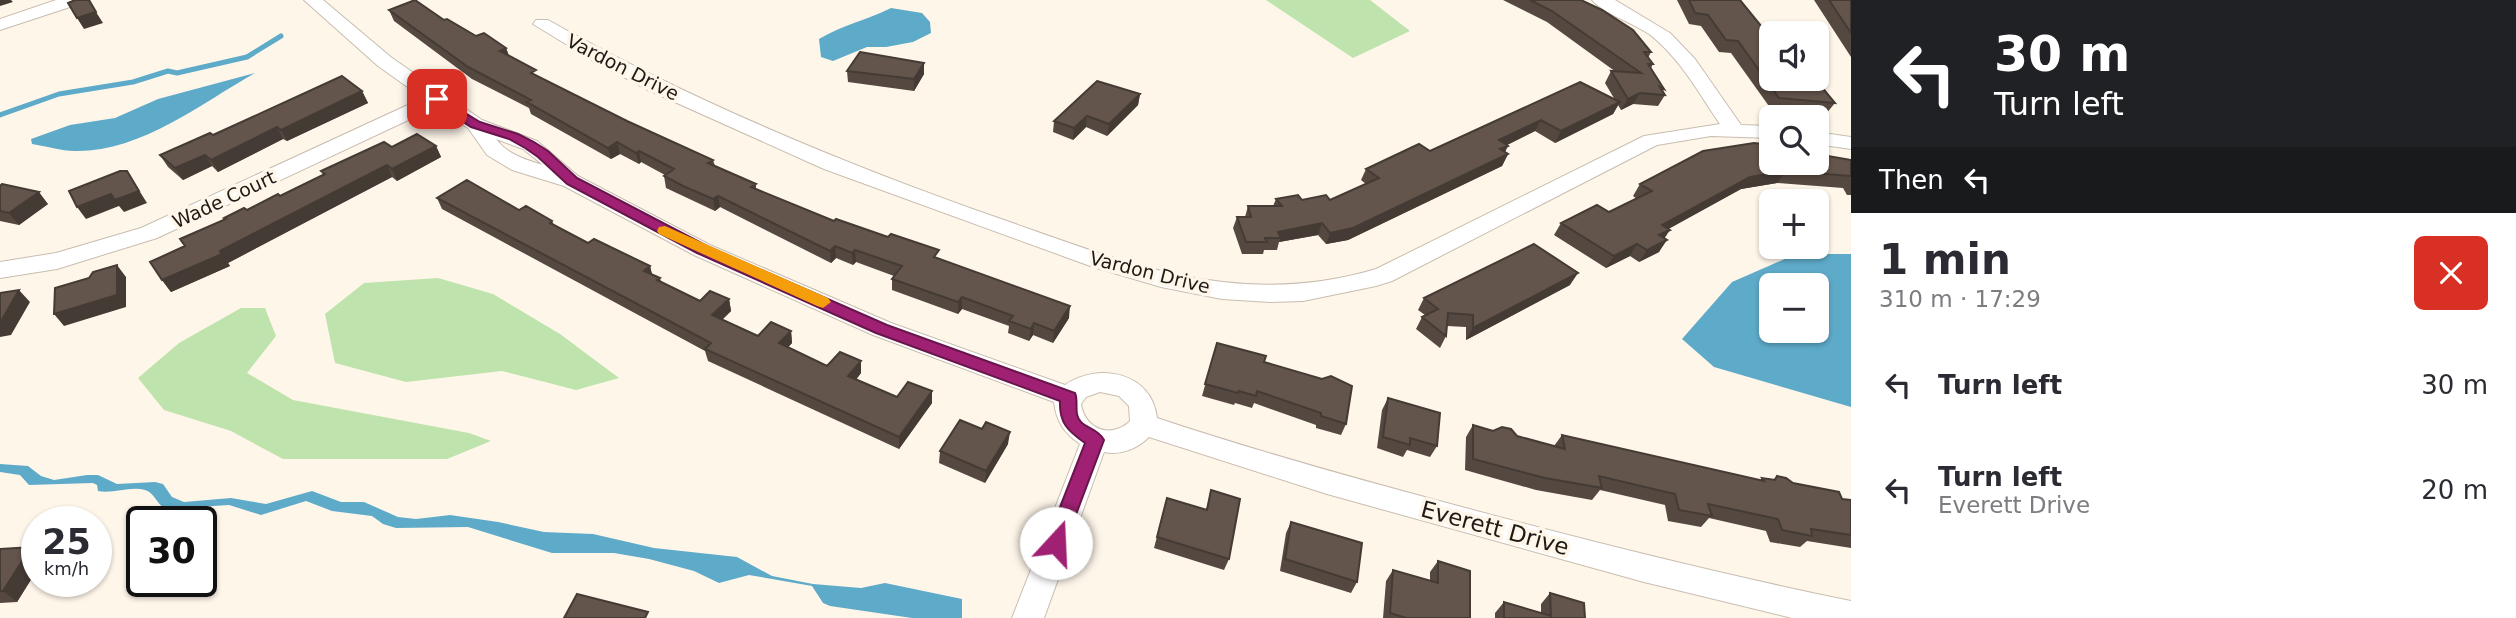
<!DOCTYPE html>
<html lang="en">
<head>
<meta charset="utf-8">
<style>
  body { margin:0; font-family:"DejaVu Sans",sans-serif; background:#f7f7f7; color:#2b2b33; height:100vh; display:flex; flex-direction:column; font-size:26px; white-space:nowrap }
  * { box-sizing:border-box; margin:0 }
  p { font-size:23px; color:#7c7c81 }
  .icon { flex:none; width:38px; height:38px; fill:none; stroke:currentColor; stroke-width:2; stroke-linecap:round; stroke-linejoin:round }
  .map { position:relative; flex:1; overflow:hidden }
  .details { display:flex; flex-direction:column; background:#fff; width:665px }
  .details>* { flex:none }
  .guide { background:#202124; color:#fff; overflow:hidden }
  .controls { position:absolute; left:1759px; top:21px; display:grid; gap:14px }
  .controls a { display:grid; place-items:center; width:70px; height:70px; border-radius:10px; background:#fff; box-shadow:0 2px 5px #0004; font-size:35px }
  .speed { position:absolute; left:21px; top:506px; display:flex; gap:14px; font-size:35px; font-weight:700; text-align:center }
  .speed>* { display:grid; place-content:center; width:91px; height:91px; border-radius:50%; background:#fff; box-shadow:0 2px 5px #0004; line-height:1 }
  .speed small { font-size:18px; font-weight:400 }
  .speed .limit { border:4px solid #111; border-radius:10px; background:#fff; color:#111 }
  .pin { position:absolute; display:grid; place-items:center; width:60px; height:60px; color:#fff; margin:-30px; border-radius:14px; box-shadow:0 4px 10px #0006 }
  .me { position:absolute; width:77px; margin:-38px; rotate:20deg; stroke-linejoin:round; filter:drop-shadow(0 0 5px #0008) }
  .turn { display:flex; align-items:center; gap:24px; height:147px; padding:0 28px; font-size:32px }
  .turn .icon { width:91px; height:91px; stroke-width:2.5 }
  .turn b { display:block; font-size:49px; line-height:60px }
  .then { display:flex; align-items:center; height:66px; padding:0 28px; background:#0003; gap:14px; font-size:26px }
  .round { display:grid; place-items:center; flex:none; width:74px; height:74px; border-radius:10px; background:#f7f7f7 }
  .headline { display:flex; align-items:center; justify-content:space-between; height:119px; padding:0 28px }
  h1 { font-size:42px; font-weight:700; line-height:52px }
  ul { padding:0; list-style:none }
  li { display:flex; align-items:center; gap:21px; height:105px; padding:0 28px }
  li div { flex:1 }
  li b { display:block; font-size:26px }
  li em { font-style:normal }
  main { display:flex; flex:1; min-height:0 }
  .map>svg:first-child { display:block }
  .green { fill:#bfe3ac }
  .water { fill:#5eaac9; fill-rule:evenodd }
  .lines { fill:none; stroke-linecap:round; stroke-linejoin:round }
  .stream { stroke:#5eaac9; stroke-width:5 }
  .minor-casing { stroke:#c8bdaf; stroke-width:2 }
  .minor { fill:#fff; fill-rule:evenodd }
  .wall { fill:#554841 }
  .shaded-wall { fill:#453b35 }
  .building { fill:#63544c; stroke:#453b35; stroke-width:2 }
  .route { fill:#a02174; stroke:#68154b; stroke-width:2 }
  .slow { fill:#f59e0b }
  .labels { text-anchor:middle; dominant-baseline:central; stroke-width:7; stroke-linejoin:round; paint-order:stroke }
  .street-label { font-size:19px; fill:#1e1a15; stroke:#fff6ea }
  .near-street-label { font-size:23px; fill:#1e1a15; stroke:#fff6ea }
</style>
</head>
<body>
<main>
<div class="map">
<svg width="1851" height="618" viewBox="0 0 1851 618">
  <rect width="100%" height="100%" fill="#fff6ea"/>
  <path class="green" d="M1266,0H1370L1410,31L1353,58Z
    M438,278L493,294L560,334L619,378L576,390L502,371L406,382L335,363L325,314L364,283Z
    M241,308H265L276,336L247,373L293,400L469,433L491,441L447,459H283L231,431L164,410L138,378L179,343Z"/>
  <path class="water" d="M891,8L922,13L930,22L931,33L913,42L886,47H867L833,61L821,57L819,39C842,25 867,20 891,8Z
    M255,73C200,104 141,152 75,151C61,151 46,146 32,144L31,139L70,125L115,118L158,99Z
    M1796,254H1851V407L1714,367L1682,339L1732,282ZM1771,285H1816V331H1771Z
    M0,464L28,466L41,476L54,480L87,475H98L117,484L155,482L163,484L172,497L184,502L231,498L266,504L312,491L341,502H364L398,517L416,519L450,515L498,522L544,532L593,534L654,548L737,557L772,576L813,584L861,588L885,583L962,599V618H912L830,606L823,603L812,586L749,575L719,583L694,571L649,559L614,553H552L468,527L396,528L383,524L372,516L332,511L306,501L261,515L229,505L166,509C157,505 154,492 145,490C130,486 113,494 98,491L97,485L93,483L29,485L20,475L0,472Z"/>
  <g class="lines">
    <path class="stream" d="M0,115L59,94L133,82L168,71L177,73L247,57L281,36"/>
    <defs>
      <path id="minor" d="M56,0H82L79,4L0,30V19Z
        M304,0H323L392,58L482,120L537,141L578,176L710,245L891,323L1065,385C1098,362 1152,372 1157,418C1256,451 1357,479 1458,506C1588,541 1719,574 1851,601V618H1792L1644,582L1327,494L1149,437C1138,448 1121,456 1104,452L1044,618H1012L1080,444C1064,433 1056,421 1054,402L873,335L694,255L564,186L512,170L487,155L468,128L436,107L157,238L57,269L0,278V262L56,253L141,228L423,98L378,66ZM496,139L523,149L543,165C526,160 507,154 496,139ZM1100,392L1119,396L1129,406L1130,421C1112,439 1085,430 1081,404L1086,397Z
        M1592,0H1615L1670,33L1695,59L1741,125L1771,126V138L1711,136L1657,145L1392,281L1376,286L1303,301L1270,302L1222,299L1161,287L1093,267L824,169L648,90L592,60L533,24L536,20H548C694,102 846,165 1004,220C1076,245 1148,274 1223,282C1275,288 1326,284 1376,269L1644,136L1720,124C1698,92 1680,58 1649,34C1633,23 1603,13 1592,0Z
        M1816,132L1851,137V149L1816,144Z"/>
    </defs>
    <use href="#minor" class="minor-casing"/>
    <use href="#minor" class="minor"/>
  </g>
  <path class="wall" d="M1503,0H1581L1651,52L1648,58L1653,64L1651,68L1664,89L1663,91L1665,95L1658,106L1633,104L1621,110L1618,105L1613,114L1555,143L1535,131L1507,145L1505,152L1508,154L1502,166L1348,240L1326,244L1318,235L1279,242L1277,250H1264L1263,254H1242L1233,228L1237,217H1245L1248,206H1273L1276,199L1330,200L1366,184L1361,180L1366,169L1430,151L1580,82L1615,100L1605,83L1611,71L1616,72L1547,22Z
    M1677,0H1741L1771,79L1835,103L1826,114L1771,109L1731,53L1719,52L1701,26L1689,24Z
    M1814,0H1851V57Z
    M389,10L444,20L476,36L506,48L509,56L537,76L627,121L713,160L715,166L756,184V189L834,221L939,258L1069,318L1053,343L1033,335L1029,341L1008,333L1009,326L962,309L958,314L892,290V279L894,276L856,262L853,265L836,258L831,263L720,207L715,211L666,188L664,176L665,175L641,162L639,164L620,154L611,159L531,114L529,108L472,79L394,21Z
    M847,71L924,74L914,91L848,82Z
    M362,91L368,103L287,141L283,139L218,172L212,166L183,180L168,167L160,155L213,135Z
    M1140,94L1138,105L1107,136L1086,127L1073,140L1053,132L1054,121Z
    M436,146L441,157L397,181L392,177L228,263L230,266L171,292L162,280L185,246L247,210L280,196L323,175L321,171L392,147Z
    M1851,160V195H1847L1843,188L1777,183L1741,189L1668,229L1659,252L1639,262L1630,256L1606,268L1554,235L1561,223L1609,212L1637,199L1633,196L1640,184L1771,163Z
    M0,186L48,204L19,225L0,221Z
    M437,198L519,210L552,221L554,225L588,243L650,266L652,275L660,278L661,282L700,301L729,299L731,311L722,320L758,336L791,331L792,343L788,347L827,366L861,373L856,380L897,397L932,391V403L899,449L708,361L705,351L442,209Z
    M1570,285L1466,340V327L1447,326L1446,336L1440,348L1416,329L1422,317L1425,315L1418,310L1424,298Z
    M1217,343L1264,362L1346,424L1341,435L1316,428V425L1254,403L1252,408L1235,403L1234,405L1202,396Z
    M1388,398L1437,446L1430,457L1407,450L1403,457L1377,448L1382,410Z
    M1473,425L1554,446L1562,435L1760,480L1762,478L1773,480L1777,476L1793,483L1842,499L1851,500V548L1807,541L1800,547L1770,542L1766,531L1709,518L1701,527L1668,521L1665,505L1600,490L1592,500L1536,490L1465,470L1466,437Z
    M1008,444L985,483L939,463L940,451Z
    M1211,490L1229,559L1224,570L1154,548L1167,498L1206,510Z
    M1291,522L1357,582L1351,593L1280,571L1286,533Z
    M31,547L37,552V570L17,602L0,603V549Z
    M1438,561L1470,618H1383L1386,581L1393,570L1430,581V572Z
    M1550,593L1585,618H1495V613L1504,602L1541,613V604Z"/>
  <path class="shaded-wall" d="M0,0H11L13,2L0,6Z
    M96,12L103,23L84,29L77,18Z
    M506,48L510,59L500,51Z
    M924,63V74L914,91V79Z
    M362,91L368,103L287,141L281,130Z
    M1640,93L1633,104L1621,110L1628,99Z
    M1140,94L1138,105L1107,136L1109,124Z
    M1620,102L1613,114L1555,143L1561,131Z
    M1087,116L1086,127L1073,140L1074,128Z
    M1541,120L1535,131L1493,152L1499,140Z
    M277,127L283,139L218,172L211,160Z
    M617,142L620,154L611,159L608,148Z
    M436,146L441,157L397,181L392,169Z
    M1508,146L1503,156L1508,154L1502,166L1348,240L1326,244L1330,233Z
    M639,151L641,162L639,164L636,153Z
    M205,155L212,166L183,180L175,168Z
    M387,165L392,177L228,263L230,266L171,292L162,280Z
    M127,171L147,203L124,212L119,206L86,219L77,207L111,194Z
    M1786,171L1777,183L1741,189L1654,237L1662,225L1750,177Z
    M39,192L48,204L19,225L9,213Z
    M718,196L720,207L715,211L713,199Z
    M1322,223L1318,235L1279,242L1281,238L1278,232Z
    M1670,230L1662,242L1659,235Z
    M1667,240L1659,252L1639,262L1647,250Z
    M1637,244L1630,256L1606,268L1614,256Z
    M835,246L836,258L831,263L830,251Z
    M855,250L856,262L853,265L852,253Z
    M117,265L126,277V307L64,326L54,314Z
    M650,266L653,278L644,271Z
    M1578,273L1570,285L1466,340L1473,328Z
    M19,290L30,302L11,335L0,337V323Z
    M962,297V309L958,314V302Z
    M729,299L731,311L714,327L712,315Z
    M1070,306L1069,318L1053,343L1054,331Z
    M1034,323L1033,335L1029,341L1031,329Z
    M791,331L792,343L781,355L779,343Z
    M861,361V373L848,388V376Z
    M932,391V403L899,449V437Z
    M1010,432L1008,444L985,483L986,471Z
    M31,547L37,552V570L17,602L3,591Z"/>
  <path class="building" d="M75,0H89L96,12L77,18L68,3Z
    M415,0L444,20L447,19L476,36L484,33L506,48L500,51L536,70L531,73L627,121L713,160L708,163L756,184L751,187L834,221L836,219L888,237L891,234L939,250L934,257L1070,306L1054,331L1034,323L1031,329L1009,321L1013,316L962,297L958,302L892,279L902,266L855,250L852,253L835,246L830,251L718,196L713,199L683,186L664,176L674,169L639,151L636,153L617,142L608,148L527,102L531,100L468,67L389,10Z
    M1530,0H1581L1602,10L1633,30L1651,52H1644L1653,64H1648L1664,89L1660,87L1665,95L1640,93L1628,99L1611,71L1641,73L1552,11Z
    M1689,0H1740L1771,38V79L1816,80L1835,103L1779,98L1738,41L1726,40L1708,15L1695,13Z
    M1829,0H1851V33Z
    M860,52L924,63L914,79L847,71Z
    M342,76L362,91L281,130L277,127L211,160L205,155L175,168L160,155L210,133L213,135Z
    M1097,81L1140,94L1109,124L1087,116L1074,128L1054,121Z
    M1580,82L1620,102L1561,131L1541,120L1499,140L1508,146L1500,149L1508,154L1353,228L1330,233L1322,223L1278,232L1281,238H1265L1267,242H1246L1237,217H1251L1248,206H1282L1276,199L1298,195L1302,200L1326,195L1330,200L1379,178L1366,169L1419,144L1430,151Z
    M417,134L436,146L392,169L387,165L220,251L222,254L162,280L150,262L185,246L180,239L226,219L224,218L244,208L247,210L278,194L280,196L325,174L321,171L384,142L392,147Z
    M1754,143L1771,145V163H1816V154L1851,160V176L1786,171L1750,177L1662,225L1670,230L1659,235L1667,240L1647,250L1637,244L1614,256L1561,223L1597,205L1609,212L1652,191L1640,184L1703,151Z
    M120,171H127L139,191L115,200L111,194L77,207L69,191Z
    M467,180L519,210L526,206L552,221L550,223L588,243L594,239L650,266L644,271L660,278L657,280L700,301L710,291L729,299L712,315L758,336L771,322L791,331L779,343L827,366L840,352L861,361L848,376L897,397L908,382L932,391L899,437L705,349L711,343L437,198Z
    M2,184L39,192L9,213L0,211V186Z
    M1534,244L1578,273L1473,328V315L1448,313L1446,336L1422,317L1438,309L1424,298Z
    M117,265V295L54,314L55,288L89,278L93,272Z
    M19,290L0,323V293Z
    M1217,343L1266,356L1264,362L1322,379L1331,376L1352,386L1346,424L1321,416V413L1257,391L1256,396L1239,391L1238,393L1205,384Z
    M1388,398L1440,413L1437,446L1410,438V445L1383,437Z
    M960,420L982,429L986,422L1010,432L986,471L940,451Z
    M1473,425L1493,431L1502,427L1511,429L1517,436L1565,449L1562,435L1764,481L1762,478L1775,480L1777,476L1786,478L1793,483L1839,492L1842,499L1851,500V535L1811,529L1812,536L1782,530L1778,519L1708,504L1712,516L1679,510L1675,494L1599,476L1602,488L1545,478L1473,459Z
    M1211,490L1240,499L1229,559L1157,537L1167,498L1207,510Z
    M1291,522L1362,543L1357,582L1285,559Z
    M31,547L3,591H0V549Z
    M1438,561L1470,571V618H1406L1390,613L1393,570L1438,583Z
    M1550,593L1584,603L1585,618H1504V602L1551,616Z
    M577,594L648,612L645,618H564Z"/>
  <path class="route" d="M437,96L480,122L518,134L534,142L548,151L577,178L707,246L887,325L1075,393C1079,402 1073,414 1081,422C1088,429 1099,430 1104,440L1063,549L1056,552L1049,549L1046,543L1085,443C1068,431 1059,423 1060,401L876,333L697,253L567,184L538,157L525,148L509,139L471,127L433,102V97Z"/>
  <path class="slow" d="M665,226L828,298L831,302L823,308L817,306L659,234L657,231L659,227Z"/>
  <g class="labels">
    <g class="street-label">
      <text transform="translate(623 67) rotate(27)">Vardon Drive</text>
      <text transform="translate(224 199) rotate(-25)">Wade Court</text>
      <text transform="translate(1150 272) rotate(14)">Vardon Drive</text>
    </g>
    <g class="near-street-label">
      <text transform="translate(1495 528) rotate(15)">Everett Drive</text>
    </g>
  </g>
</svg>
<div class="controls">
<a><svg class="icon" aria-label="sound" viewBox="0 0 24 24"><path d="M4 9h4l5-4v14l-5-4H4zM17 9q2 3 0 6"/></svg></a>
<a><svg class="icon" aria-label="search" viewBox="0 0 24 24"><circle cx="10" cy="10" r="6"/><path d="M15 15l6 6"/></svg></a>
<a>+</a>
<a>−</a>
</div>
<div class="speed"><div>25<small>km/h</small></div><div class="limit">30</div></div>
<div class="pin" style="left:437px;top:99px;background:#d93025"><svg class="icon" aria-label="arrive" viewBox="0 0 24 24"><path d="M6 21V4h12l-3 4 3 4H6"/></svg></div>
<svg class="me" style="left:1056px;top:543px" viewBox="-20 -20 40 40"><circle r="19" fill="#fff"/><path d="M0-13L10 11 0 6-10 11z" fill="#a02174"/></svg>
</div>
<section class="details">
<div class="guide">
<div class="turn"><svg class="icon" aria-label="left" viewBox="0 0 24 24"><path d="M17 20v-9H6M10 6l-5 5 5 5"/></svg><div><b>30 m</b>Turn left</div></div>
<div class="then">Then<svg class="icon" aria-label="left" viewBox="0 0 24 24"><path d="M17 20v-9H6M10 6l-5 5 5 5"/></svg></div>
</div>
<div class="headline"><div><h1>1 min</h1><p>310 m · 17:29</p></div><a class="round" style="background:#d93025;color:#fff"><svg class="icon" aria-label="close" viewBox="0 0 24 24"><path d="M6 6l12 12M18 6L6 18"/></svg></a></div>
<ul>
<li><svg class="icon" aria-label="left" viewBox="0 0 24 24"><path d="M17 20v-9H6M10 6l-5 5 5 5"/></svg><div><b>Turn left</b></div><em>30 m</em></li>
<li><svg class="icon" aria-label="left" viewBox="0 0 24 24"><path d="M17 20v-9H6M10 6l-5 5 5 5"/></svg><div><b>Turn left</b><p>Everett Drive</p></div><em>20 m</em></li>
</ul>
</section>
</main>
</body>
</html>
